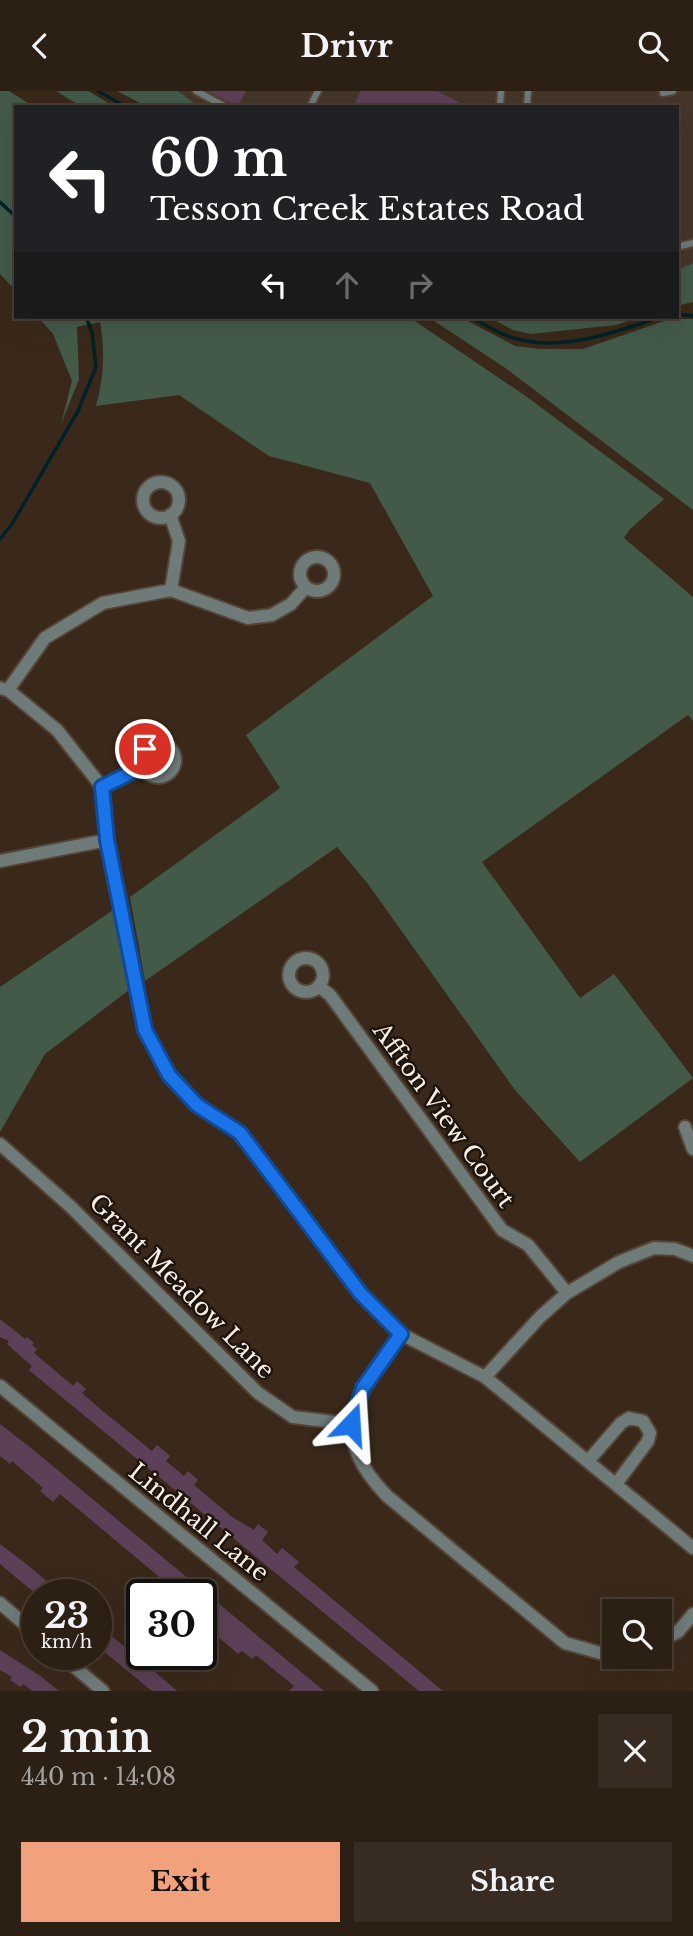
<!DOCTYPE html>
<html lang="en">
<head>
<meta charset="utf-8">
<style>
  body { margin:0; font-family:"Libre Baskerville",serif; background:#382c22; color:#f1f3f6; height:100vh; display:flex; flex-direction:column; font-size:26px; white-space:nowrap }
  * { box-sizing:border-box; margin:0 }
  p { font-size:23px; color:#a6a2a0 }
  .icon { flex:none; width:38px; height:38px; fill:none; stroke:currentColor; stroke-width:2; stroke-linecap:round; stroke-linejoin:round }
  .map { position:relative; height:1600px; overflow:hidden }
  .panel { display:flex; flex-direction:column; background:#2c1f14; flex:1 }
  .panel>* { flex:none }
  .guide { position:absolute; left:14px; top:14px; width:665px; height:214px; border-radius:0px; box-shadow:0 7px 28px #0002,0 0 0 2px #483d34; background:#202124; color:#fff; overflow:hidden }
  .fabs { position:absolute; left:602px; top:1508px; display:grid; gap:14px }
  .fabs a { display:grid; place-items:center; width:70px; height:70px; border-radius:0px; background:#2c1f14; box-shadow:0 7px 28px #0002,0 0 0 2px #483d34; font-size:35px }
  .speed { position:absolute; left:21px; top:1488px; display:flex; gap:14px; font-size:35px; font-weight:700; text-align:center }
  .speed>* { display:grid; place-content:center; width:91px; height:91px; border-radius:50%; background:#2c1f14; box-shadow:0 7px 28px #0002,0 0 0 2px #483d34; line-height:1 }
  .speed small { font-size:18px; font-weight:400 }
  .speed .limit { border:4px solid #111; border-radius:10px; background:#fff; color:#111 }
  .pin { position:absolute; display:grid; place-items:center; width:60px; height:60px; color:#fff; margin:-30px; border:4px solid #fff; border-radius:50%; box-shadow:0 2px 7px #0007 }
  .me { position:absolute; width:77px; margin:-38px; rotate:20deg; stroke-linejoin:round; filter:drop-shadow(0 0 5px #0008) }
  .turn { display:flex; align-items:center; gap:24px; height:147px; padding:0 21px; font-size:32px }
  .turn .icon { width:91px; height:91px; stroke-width:2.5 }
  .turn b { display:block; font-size:49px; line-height:60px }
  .lanes { display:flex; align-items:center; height:66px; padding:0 21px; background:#0003; justify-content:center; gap:35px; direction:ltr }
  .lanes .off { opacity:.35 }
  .round { display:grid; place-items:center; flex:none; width:74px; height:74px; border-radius:0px; background:#382c22 }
  .overview { display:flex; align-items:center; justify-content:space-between; height:119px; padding:0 21px }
  h1 { font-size:42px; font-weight:800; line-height:52px }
  .button { display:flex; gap:14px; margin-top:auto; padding:14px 21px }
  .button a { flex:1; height:80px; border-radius:0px; background:#f1a17b; color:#111; font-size:28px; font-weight:800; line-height:80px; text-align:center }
  .button a+a { background:#382c22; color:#f1f3f6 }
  header { display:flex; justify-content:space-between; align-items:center; height:91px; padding:0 21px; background:#2c1f14; font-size:32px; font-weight:800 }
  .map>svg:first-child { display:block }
  .industrial { fill:#443629 }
  .green { fill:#435a49 }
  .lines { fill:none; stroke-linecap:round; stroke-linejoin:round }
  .stream { stroke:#002226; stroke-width:3.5 }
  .building { fill:#5c4057 }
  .service-casing { stroke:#554536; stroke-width:10 }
  .minor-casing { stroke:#554536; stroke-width:16 }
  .service { stroke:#6e7b79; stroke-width:6 }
  .minor { stroke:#6e7b79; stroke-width:12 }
  .route-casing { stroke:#114b97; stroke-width:18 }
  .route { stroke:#1a73e8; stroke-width:12 }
  .labels { text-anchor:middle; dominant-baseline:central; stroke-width:5; stroke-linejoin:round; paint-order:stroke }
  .street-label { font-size:24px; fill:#fbefe5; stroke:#1c140d }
</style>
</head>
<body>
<header><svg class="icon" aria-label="back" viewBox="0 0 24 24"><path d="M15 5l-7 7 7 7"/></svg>Drivr<svg class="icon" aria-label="search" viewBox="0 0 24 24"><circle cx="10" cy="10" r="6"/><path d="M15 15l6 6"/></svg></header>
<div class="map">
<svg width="693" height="1600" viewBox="0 0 693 1600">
  <rect width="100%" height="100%" fill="#3a291a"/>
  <path class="industrial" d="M178,0H693V172L677,179V16H200Z"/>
  <path class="green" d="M0,0H9L34,16H16V200L0,183Z
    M56,0H88L115,16H82Z
    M117,0H178L200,16H148Z
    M693,172V211L677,215V179Z
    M38,226H409L527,306L664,408L630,438L624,447L693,506V630L688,624L482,771L580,907L614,883L693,987L580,1071L515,999L368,793L337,756L145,890L130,806L280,697L246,644L433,505L370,392L269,365L179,304L96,315C104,287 105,260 100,231L77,236L79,288L61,333L72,290L53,243Z
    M428,226H460L515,255L540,258H583L670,228H693V419L504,276Z
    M489,226H641L616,234L531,243L513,239Z
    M116,817L129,899L45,963L0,1041V896Z"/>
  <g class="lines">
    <path class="stream" d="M98,0L126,16
      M0,111L16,126
      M677,223L693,225
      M471,226C482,232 493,239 505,244C553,264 614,242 660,226
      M0,448L12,433L78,320L96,276L92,241L86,226"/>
  </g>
  <path class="building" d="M208,0H246L238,16Z
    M361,0H437L468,16H353Z
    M0,1228L25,1248L27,1246L34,1252L32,1254L37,1258L34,1262L73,1295L77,1290L86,1298L82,1302L99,1317L152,1360L157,1354L170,1365L166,1370L184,1385L188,1380L198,1389L194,1394L232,1426L254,1439L258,1433L268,1441L262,1449L277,1463L282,1457L299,1471L294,1476L443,1600H419L35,1284L29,1279L32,1275L7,1253L9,1250L0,1246Z
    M0,1333L31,1357L324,1600H289L294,1595L256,1564L252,1568L242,1560L238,1563L209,1538L214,1531L201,1519V1503H182L175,1499L60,1403L53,1411L40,1400L43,1397L12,1370L10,1373L0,1365Z
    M0,1453L25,1472L62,1503H36L0,1473Z
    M96,1532L161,1586L177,1600H152L96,1554Z
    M0,1559L39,1584L59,1600H32L23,1593L21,1596L10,1589L12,1586L0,1579Z"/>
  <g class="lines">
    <defs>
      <path id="service" d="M196,0L226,16
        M663,0V2L673,0
        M310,16L318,0
        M500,16L501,0
        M527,16L528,0
        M677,156L693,152"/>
      <path id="minor" d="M143 409a18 18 0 1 1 36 0a18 18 0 1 1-36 0Z
        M170,424L179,450L171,499
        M300 483a17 17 0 1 1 34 0a17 17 0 1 1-34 0Z
        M0,597L8,599L57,639L102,696L107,749L145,939L169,984L197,1014L240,1042L361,1203L401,1243L485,1286L693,1457
        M8,599L45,547L103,512L171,499L248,527L272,524L291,513L306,496
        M141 669a17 17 0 1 1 34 0a17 17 0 1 1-34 0Z
        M102,696L142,675
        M0,770L107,749
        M289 884a17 17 0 1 1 34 0a17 17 0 1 1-34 0Z
        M320,896L330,904L502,1139L528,1154L567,1202
        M685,1036L693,1058
        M0,1053L71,1116L258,1302L293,1326L351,1333
        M401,1243C358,1306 324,1339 387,1405L565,1552L604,1563H614
        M485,1286L540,1226L567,1202L619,1171L654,1157L675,1158L693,1165
        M0,1295L372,1600
        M589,1369L621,1332L629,1327L643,1330L650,1342L648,1350L616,1393
        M0,1512L37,1544
        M660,1550L678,1541L693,1523
        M59,1563L103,1600"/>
    </defs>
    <use href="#service" class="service-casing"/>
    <use href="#minor" class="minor-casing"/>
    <use href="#service" class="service"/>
    <use href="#minor" class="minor"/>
  </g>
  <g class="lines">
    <defs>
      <path id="route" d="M145,658L142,676L102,696L107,749L145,939L169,984L197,1014L240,1042L361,1203L401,1243L363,1297L351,1333"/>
    </defs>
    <use href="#route" class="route-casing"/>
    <use href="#route" class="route"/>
  </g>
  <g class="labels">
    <g class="street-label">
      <text transform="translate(444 1024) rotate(54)">Affton View Court</text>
      <text transform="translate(182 1195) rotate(45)">Grant Meadow Lane</text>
      <text transform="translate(199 1431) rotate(39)">Lindhall Lane</text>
    </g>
  </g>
</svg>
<div class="fabs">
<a><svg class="icon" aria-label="search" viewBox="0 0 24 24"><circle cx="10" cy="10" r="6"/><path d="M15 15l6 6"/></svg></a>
</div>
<div class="speed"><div>23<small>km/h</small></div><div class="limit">30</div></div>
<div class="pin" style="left:145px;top:658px;background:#d93025"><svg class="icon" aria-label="arrive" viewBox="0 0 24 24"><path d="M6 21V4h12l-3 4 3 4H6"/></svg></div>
<svg class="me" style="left:351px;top:1333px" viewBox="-20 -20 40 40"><path d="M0-17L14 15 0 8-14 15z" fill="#1a73e8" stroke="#fff" stroke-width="4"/></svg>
<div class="guide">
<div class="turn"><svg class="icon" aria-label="left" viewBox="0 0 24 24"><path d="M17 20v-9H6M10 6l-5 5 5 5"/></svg><div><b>60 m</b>Tesson Creek Estates Road</div></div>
<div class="lanes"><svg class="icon" aria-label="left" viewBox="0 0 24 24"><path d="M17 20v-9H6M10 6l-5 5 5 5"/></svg><svg class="icon off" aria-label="ahead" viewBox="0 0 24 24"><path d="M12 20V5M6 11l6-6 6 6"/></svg><svg class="icon off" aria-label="right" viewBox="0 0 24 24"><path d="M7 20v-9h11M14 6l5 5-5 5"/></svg></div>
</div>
</div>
<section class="panel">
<div class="overview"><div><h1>2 min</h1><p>440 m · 14:08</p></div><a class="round"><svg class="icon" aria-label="close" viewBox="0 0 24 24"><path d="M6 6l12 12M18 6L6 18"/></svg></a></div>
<div class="button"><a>Exit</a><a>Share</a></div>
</section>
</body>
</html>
